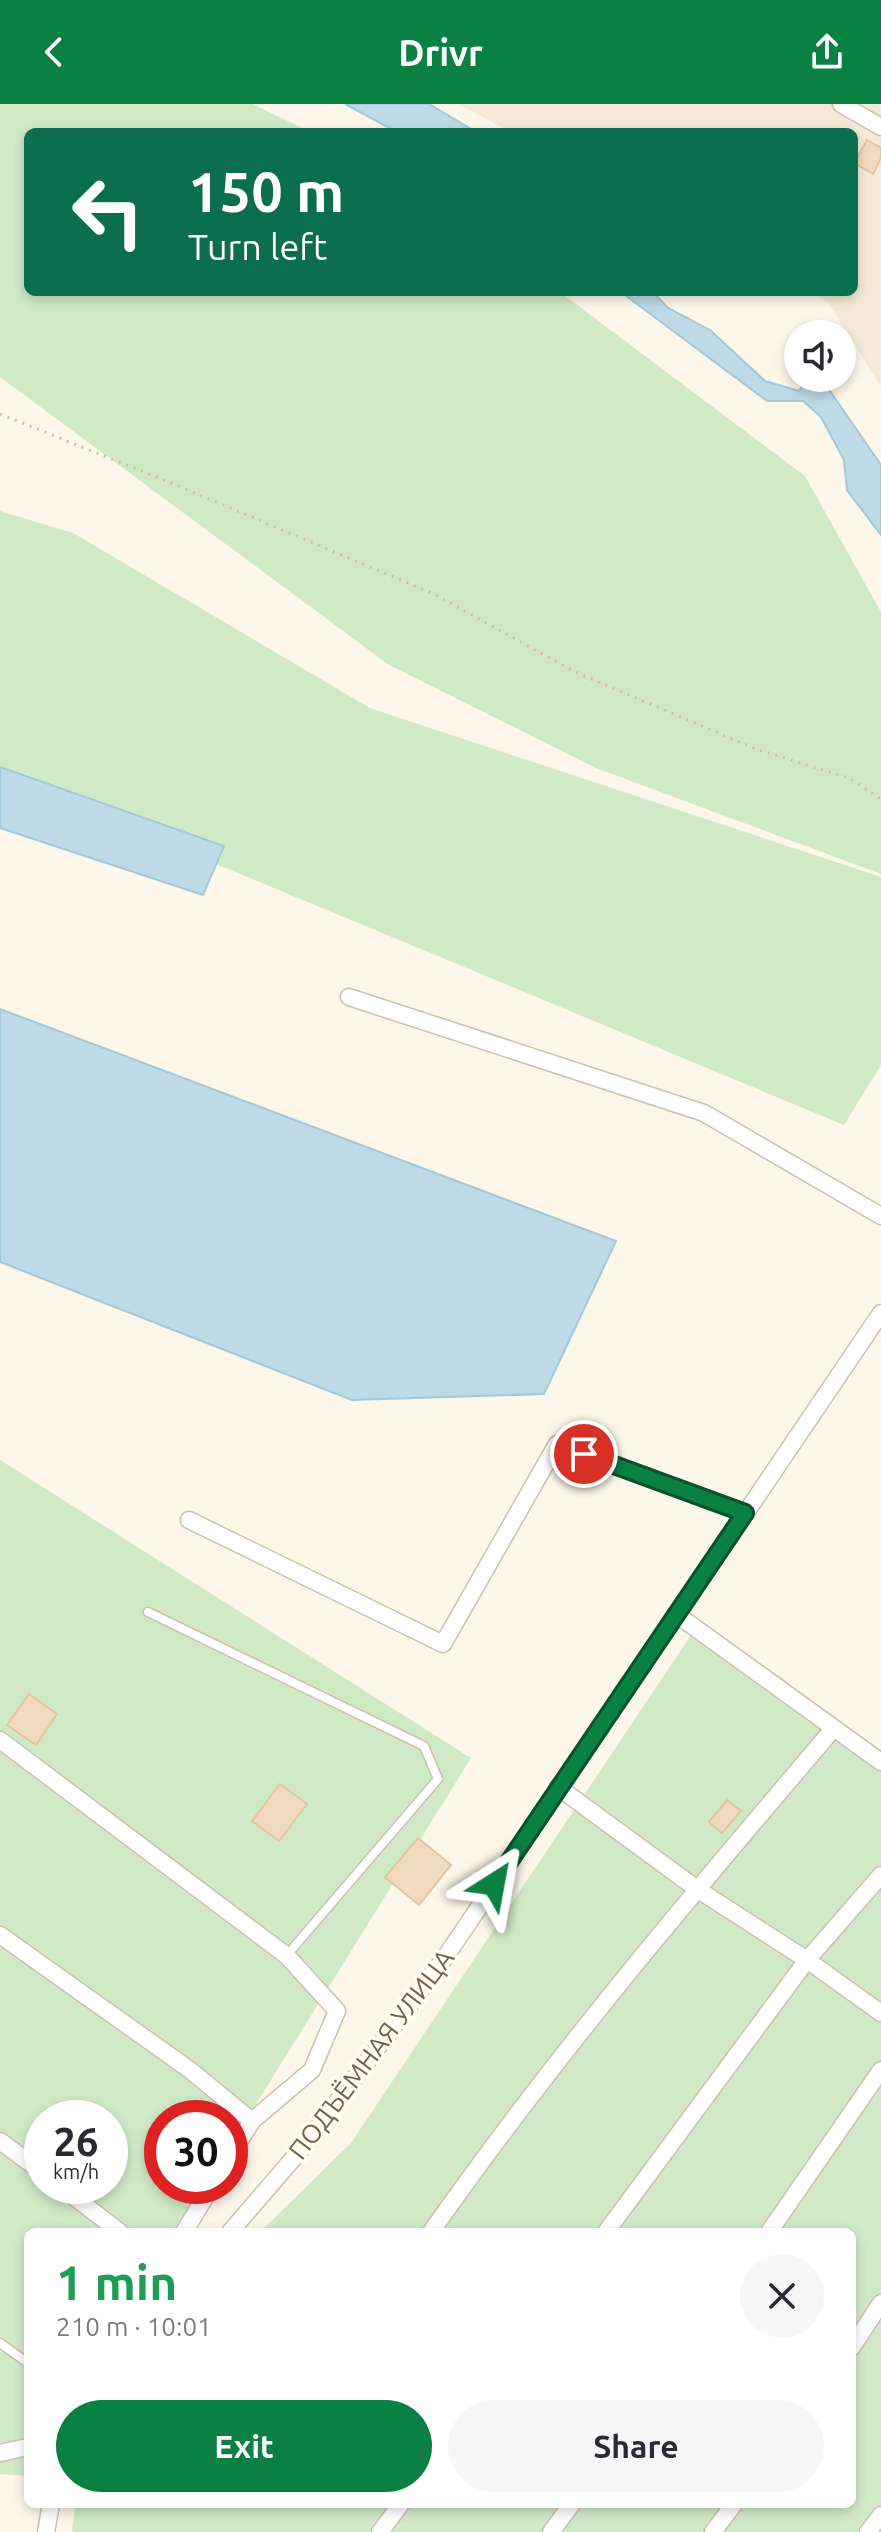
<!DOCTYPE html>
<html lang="en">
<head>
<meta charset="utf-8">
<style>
  body { margin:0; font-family:Ubuntu,sans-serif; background:#f7f7f7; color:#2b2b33; height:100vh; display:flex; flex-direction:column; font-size:30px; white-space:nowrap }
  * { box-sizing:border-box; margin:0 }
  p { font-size:26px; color:#7c7c81 }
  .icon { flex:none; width:44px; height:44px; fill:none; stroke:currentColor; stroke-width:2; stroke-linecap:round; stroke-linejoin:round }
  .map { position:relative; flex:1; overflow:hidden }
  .drawer { position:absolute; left:24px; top:2124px; width:832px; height:280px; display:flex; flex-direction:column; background:#fff; border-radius:12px; box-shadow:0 4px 12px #0003 }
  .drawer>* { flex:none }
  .top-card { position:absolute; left:24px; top:24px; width:834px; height:168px; border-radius:12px; box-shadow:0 4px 12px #0003; background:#0b6e4f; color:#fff; overflow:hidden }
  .controls { position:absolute; left:784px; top:216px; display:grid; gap:16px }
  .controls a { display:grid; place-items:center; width:72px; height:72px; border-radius:50%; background:#fff; box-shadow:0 4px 12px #0003; font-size:40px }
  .speed { position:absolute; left:24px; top:1996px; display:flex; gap:16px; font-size:40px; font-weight:700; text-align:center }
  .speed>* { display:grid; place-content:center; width:104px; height:104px; border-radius:50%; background:#fff; box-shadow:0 4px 12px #0003; line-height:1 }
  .speed small { font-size:20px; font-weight:400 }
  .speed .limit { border:12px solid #d22; background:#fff; color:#111 }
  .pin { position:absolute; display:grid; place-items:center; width:68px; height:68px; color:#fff; margin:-34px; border:4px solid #fff; border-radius:50%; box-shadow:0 2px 8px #0007 }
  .me { position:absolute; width:88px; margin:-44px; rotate:34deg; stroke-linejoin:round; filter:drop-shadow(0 0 6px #0008) }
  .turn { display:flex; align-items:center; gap:28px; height:168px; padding:0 32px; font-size:36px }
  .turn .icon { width:104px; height:104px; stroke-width:2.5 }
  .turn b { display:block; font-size:56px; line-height:68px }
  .round { display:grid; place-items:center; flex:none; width:84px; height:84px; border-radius:42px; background:#f7f7f7 }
  .overview { display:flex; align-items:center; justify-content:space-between; height:136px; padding:0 32px }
  h1 { font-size:48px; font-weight:700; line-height:60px; color:#1e9e55 }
  .cta { display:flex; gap:16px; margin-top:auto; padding:16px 32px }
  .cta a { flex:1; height:92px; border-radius:48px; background:#0b8043; color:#fff; font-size:32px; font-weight:700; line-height:92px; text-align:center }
  .cta a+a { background:#f7f7f7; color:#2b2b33 }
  header { display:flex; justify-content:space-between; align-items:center; height:104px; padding:0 32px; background:#0b8043; color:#fff; font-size:36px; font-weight:700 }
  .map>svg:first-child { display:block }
  .residential { fill:#f4ead7 }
  .green { fill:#d0eac7; fill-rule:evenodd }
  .water { fill:#bddae6; stroke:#a3c8d7; stroke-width:2 }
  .building { fill:#f1dbc0; stroke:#e3c4a1; stroke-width:2 }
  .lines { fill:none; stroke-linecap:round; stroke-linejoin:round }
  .service-casing { stroke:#cec0ae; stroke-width:11 }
  .minor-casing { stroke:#cec0ae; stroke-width:19 }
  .path { stroke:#d6bea3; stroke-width:3; stroke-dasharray:2 6; stroke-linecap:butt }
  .service { stroke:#fff; stroke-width:8 }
  .minor { stroke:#fff; stroke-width:16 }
  .route-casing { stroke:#07532c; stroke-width:20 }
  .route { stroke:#0b8043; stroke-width:14 }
  .labels { text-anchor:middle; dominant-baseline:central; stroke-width:8; stroke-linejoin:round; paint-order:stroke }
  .street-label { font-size:26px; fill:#76614c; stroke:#fffbef }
</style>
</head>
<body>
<header><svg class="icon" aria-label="back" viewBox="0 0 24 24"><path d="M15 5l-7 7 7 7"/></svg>Drivr<svg class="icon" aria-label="share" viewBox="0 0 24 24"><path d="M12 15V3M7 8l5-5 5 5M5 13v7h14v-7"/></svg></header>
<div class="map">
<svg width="881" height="2428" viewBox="0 0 881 2428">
  <rect width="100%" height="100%" fill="#fcf7e8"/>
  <path class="residential" d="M458,0H881V283L828,198L810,188H854V28H511Z"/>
  <path class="green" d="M0,0H253L310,28H28V188H560L805,372L881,508V770L596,664L389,561L0,273Z
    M0,407L73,429L370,604L881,773V961L844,1021L0,670Z
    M0,1356L471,1654L230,2042V2014H162V2082H205L177,2128H28L26,2372L0,2370ZM42,2014H110V2082H42Z
    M697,1522L881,1653V2428H72L75,2400H852V2128H260L351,2039Z"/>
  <path class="water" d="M345,0H429L476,28H397Z
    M621,188H653L668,204L710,226L765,277L799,287L807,274H821L881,361V431L847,386L844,356L821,313L803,297H767Z
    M0,663L224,742L203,791L0,724Z
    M0,905L616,1137L544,1290L352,1296L0,1158Z"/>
  <path class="building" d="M867,36L881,44V54L873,70L854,59Z
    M29,1590L57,1610L36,1641L7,1621Z
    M280,1680L307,1700L279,1737L252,1717Z
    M727,1696L741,1707L722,1729L709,1718Z
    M418,1734L451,1761L419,1801L385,1773Z"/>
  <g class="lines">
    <defs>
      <path id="service" d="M148,1508L424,1642L438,1675L287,1851
        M0,2239L28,2259"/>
      <path id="minor" d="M841,0L881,23
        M349,893L704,1009L881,1112
        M189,1416L443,1540L557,1340L745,1409
        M676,1510L881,1658
        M0,1636L287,1852L337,1907L312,1966L252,2017L230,2052
        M558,1683L697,1785L807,1856L881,1909
        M0,1831L190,1966L252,2017
        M0,2037L42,2068
        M60,2082L120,2128
        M184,2128L212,2082
        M230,2128L304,2042L446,1852L881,1209
        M431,2128C553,1954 691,1792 828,1631
        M606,2128L807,1856L881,1771
        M769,2128L881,1966
        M852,2243L881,2199
        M0,2349L28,2343
        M46,2428L51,2400
        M380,2428L401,2400
        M551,2428L572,2400
        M713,2428L734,2400
        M868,2428L881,2411"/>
    </defs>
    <use href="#service" class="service-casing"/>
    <use href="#minor" class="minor-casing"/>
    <path class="path" d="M0,310L164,376L434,490L575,568L756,645L849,674L881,695"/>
    <use href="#service" class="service"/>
    <use href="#minor" class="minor"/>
  </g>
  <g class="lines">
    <defs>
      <path id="route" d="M494,1780L745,1409L584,1350"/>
    </defs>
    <use href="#route" class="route-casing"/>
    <use href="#route" class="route"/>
  </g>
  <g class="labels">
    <g class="street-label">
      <text transform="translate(371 1950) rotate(-53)">ПОДЪЁМНАЯ УЛИЦА</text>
    </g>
  </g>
</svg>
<div class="controls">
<a><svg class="icon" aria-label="sound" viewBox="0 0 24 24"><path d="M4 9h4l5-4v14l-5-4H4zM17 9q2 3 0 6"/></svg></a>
</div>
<div class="speed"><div>26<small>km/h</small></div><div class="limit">30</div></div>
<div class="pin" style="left:584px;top:1350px;background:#d93025"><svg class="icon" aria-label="arrive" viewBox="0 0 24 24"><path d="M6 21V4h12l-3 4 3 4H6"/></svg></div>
<svg class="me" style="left:494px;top:1780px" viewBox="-20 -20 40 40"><path d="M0-17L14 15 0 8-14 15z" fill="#0b8043" stroke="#fff" stroke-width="4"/></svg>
<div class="top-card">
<div class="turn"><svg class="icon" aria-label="left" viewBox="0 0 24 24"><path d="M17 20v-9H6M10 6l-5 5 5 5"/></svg><div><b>150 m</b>Turn left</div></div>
</div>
<section class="drawer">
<div class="overview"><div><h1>1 min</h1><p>210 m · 10:01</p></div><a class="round"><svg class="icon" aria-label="close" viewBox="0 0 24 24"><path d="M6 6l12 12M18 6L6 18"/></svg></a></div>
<div class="cta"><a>Exit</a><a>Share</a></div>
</section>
</div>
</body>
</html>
